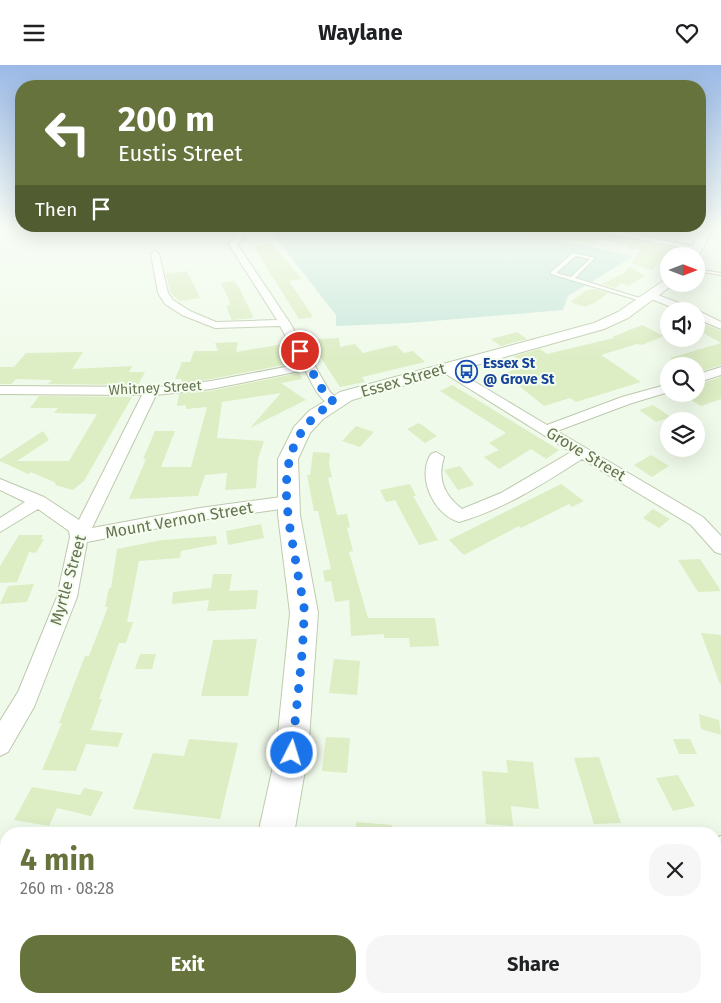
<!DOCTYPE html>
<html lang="en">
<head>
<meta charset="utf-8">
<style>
  body { margin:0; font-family:"Fira Sans",sans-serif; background:#f6f6f6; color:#202124; height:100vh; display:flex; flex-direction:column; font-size:19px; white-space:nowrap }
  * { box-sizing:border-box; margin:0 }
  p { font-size:16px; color:#757577 }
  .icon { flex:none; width:28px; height:28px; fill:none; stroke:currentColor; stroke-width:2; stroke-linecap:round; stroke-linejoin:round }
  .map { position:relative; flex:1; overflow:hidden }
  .panel { position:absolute; left:0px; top:762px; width:721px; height:176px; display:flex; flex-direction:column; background:#fff; border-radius:20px 20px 0 0; box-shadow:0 5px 20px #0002 }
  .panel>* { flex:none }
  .banner { position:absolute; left:15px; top:15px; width:691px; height:152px; border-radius:20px; box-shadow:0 5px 20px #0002; background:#66733d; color:#fff; overflow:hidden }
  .needle { width:32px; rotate:90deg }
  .controls { position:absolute; left:660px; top:182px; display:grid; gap:10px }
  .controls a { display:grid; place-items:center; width:45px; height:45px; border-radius:50%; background:#fff; box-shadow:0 5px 20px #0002; font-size:25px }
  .pin { position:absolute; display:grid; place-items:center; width:42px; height:42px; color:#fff; margin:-21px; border:2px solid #fff; border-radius:50%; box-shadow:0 1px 5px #0007 }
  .me { position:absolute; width:55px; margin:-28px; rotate:5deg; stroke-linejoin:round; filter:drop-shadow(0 0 4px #0008) }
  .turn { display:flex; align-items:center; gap:18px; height:105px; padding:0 20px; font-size:22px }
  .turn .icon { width:65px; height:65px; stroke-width:2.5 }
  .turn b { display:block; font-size:35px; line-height:42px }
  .then { display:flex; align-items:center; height:48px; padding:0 20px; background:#0003; gap:10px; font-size:19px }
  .round { display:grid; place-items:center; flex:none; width:52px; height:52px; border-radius:20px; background:#f6f6f6 }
  .summary { display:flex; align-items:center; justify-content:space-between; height:85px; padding:0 20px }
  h1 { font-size:30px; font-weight:700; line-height:38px; color:#66733d }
  .primary-button { display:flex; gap:10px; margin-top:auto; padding:10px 20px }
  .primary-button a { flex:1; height:58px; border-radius:20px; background:#66733d; color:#fff; font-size:20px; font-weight:700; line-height:58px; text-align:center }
  .primary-button a+a { background:#f6f6f6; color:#202124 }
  header { display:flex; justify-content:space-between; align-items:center; height:65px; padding:0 20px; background:#fff; font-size:22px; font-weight:700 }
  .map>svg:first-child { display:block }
  .green { fill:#c9e7db }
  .building { fill:#ddedc4 }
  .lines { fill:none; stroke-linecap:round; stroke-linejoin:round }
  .lane-casing { stroke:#bdc9ad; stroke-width:2 }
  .street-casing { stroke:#bdc9ad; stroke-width:2 }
  .secondary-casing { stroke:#bdccac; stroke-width:2 }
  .lane { fill:#fff; fill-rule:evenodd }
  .street { fill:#fff; fill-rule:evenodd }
  .secondary { fill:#fff; fill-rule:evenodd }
  .route { stroke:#1a73e8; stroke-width:9; stroke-dasharray:0 16.2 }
  .labels { text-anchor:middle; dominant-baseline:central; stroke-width:4; stroke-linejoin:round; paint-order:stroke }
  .far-transit-label { font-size:14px; font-weight:bold; fill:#164399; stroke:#f5fdf0; text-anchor:start }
  .far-street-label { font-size:14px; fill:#66734f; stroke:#f5fdf0 }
  .street-label { font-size:16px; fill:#66734f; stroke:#f5fdf0 }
</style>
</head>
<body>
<header><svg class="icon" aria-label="menu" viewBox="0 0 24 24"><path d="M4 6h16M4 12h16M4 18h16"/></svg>Waylane<svg class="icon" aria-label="heart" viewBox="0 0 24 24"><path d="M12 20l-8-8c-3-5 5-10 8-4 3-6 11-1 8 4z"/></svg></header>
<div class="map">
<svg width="721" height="938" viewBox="0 0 721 938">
  <rect width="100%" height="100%" fill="#f0faea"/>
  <path class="green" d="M268,163H502L634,191L568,231L563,245L409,258L336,261V250Z"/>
  <path class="building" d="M532,163H580L673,183L652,205L631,198L640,185L626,183L628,180L597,174L592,180L531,170Z
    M612,163H684L677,176Z
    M271,178L302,214L289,216L313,252L299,254L253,181Z
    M629,201L645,211L628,221L621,218L615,223L602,219L624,208Z
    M187,206L200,233L179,236L170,227L166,209Z
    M234,216L239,223L254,253L232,255L226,241L230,240L229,235L221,218Z
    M594,224L608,228L596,237L585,242L570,237L587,225Z
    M696,255L721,266V300L696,308V299L686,301L670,293L721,278L696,264Z
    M642,260L664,271L642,280L637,279L601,290L641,317L576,337L570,333L544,341L503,308L527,302L514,291L540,284L547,289L551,288L614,273L612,272Z
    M517,267L527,274L501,281L491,274Z
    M339,273L340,282L355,279L363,288L396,280L404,288L413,286L425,297L362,312L365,317L340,322L319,290L318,274Z
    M238,277L236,287L283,279L294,298L211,314L181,318L182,314H175L182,297H190L194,286H218L215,278Z
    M83,287L72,304L132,301L129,307H145L138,320L48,319L52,315L16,314L12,319H0V302H14L26,288Z
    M299,308L302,314L281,318L306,335L250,363L281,328L222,337L217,373L264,376L258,394L256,423L225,425L227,408L205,410L198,431L129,434L146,394H143L155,366H175L161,402H191L207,342L186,344V340L177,341L179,329L211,326Z
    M721,312V334L701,341L681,329H696V320Z
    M452,320L479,336L559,385L546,394L531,384L499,404L484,392L499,385L489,378L506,368L440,326Z
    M39,331L132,332L84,416L73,425L55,420L56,418L31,407L28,409L0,396V394L43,366L49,375L17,396H69L97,349L54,348L58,343H30Z
    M653,340L671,352L656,357L639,345Z
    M419,358L437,371L425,378L407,364Z
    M356,361L374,367L360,382L342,376Z
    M313,387L330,388L329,399L332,412L328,413L337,450L347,449L350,462L347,463L353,486L349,487L368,553H435L439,581L410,582L409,573H384V569L351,571L349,535L335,537L331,516L325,517L323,506L331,504L318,446H314L307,410H310Z
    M651,390L669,401L652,412L634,400Z
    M460,401L474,420L458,425L444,405Z
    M410,419L416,431H413L438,475L419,480L395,435L386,437L380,425Z
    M561,419L584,436L572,442L569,439L521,463L519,461L464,490L449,475Z
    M653,444L670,454L659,463L643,453Z
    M261,459L264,473L228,480L226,466Z
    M19,470H43L41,474H44L36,488L29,487L17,517L0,518V501Z
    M216,471L217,479L181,486L180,493L139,496L127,557H133L126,578H119L99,634H102L91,665L123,668L118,682L86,679L76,706L42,705L62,658H59L85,591H89L108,542H105L109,523H111L117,484L162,475Z
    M700,494L721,526L698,527L678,495Z
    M213,509H232L229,526L258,525L256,544L207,546L209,535L172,539L173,527L211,523Z
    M34,519L27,537L0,539L8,521Z
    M701,568L721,570V619H720Z
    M257,574L248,631H201L213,575Z
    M140,589H156L152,604H135Z
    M334,594L360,596L357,630L329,628Z
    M699,649L719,655L721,670L701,664Z
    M326,672L350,673L347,708L322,706Z
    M189,674L238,678L220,754L133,744L153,688L184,691Z
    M673,674H690L697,689H679Z
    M599,692L621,758L594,759L574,693Z
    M506,695L533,697L539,744L511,741L513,761L486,759L482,706L508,708Z
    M678,710L695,741L673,746L656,713Z
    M32,722L80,730L84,723L103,727L91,751L57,743L49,761L14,755Z
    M356,757L392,760V769H356Z"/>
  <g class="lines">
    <defs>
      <path id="lane" d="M573,188L595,193L575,213L646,235L641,236L551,209V207ZM576,191L590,194L571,212L556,208Z
        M696,204L721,208V210L696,206Z
        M342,932H358V938H342Z"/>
      <path id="street" d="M239,163H247L243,174L237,179L290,258L330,327L341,337L334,341C319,337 312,318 305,305L211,324L156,330L92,463L200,443L288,431L294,433L296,437L294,441L288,443L200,455L87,477L77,532L34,642L8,687L0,691V656L18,627L57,532L70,472L69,466L38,444L0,467V453L25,437L0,425V414L44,432L79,455L142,330L0,329V321L159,322L211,316L301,299L280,261L215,263L182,250L165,239L158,228L151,189L155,186L159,189L168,228L173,235L190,246L216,257L277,255L228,178L235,173Z
        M582,163H601L702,183L698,186Z
        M650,227L695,244L721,257V264L696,253V246H682L646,232V228Z
        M445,299L547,360L622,332L669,319V327L632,338L557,366L703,452L721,471V489L715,487L691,460L582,394C543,419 504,444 459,457C434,450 416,412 431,389L436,387L444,392C437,414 444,430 462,444L501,428L571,387L441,306L439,303L441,300Z
        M721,302V310L696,318V310Z
        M721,771V799L715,801V773Z"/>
      <path id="secondary" d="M702,163H713L697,194L696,191H687Z
        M669,212V219H674L628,253L604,264L352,335L323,354L310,368L298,394L300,450L318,548L308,688L294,769H258L276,688L290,548L278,450V394L294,362L309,346L340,327L594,258L618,247Z
        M217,932H260V938H216Z"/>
    </defs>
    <use href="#lane" class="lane-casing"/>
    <use href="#street" class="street-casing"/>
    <use href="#secondary" class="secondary-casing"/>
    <use href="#lane" class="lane"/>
    <use href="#street" class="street"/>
    <use href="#secondary" class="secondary"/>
  </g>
  <linearGradient id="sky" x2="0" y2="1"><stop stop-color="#9ab9e6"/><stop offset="0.55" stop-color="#f8fdf6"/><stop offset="1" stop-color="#f8fdf6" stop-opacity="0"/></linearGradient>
  <rect width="721" height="295" fill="url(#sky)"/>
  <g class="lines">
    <path class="route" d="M292,688C296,642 303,596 304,550C305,539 301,527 299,516C289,449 264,380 334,337L325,329L300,286"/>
  </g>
  <defs>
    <symbol id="bus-ring" viewBox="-11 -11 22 22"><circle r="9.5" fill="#f5fdf0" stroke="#1a4fb4" stroke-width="1.5"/><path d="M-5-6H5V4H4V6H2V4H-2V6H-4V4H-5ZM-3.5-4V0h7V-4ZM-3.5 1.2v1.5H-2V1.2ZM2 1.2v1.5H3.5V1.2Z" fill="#1a4fb4"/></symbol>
  </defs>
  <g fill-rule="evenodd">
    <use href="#bus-ring" x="454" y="294" width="25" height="25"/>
  </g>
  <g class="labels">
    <g class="far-transit-label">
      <text x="483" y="298">Essex St<tspan x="483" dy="16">@ Grove St</tspan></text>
    </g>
    <g class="far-street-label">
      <text transform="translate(155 323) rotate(-3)">Whitney Street</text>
    </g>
    <g class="street-label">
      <text transform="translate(403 315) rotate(-16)">Essex Street</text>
      <text transform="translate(586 389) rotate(31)">Grove Street</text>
      <text transform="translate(179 455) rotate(-10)">Mount Vernon Street</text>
      <text transform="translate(68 515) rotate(-74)">Myrtle Street</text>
    </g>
  </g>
</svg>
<div class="controls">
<a><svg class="needle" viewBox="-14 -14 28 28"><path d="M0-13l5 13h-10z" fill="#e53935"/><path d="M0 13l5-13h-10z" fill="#757577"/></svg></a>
<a><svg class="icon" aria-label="sound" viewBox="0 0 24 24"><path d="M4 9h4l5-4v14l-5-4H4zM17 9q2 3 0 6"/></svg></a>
<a><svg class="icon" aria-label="search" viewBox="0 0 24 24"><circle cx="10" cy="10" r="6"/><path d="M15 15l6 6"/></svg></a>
<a><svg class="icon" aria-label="layers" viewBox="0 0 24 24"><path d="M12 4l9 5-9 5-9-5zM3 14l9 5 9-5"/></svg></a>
</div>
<div class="pin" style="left:300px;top:286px;background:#d93025"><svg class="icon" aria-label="arrive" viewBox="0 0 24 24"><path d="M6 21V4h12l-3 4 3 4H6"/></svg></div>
<svg class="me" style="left:292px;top:688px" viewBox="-20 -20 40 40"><circle r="17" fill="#1a73e8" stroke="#fff" stroke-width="3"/><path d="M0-11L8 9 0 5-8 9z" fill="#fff"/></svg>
<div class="banner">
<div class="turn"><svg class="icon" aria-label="left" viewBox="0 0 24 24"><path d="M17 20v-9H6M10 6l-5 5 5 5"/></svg><div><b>200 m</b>Eustis Street</div></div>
<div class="then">Then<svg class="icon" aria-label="arrive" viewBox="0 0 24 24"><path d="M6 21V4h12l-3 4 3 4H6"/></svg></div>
</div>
<section class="panel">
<div class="summary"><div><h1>4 min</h1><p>260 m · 08:28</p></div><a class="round"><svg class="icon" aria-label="close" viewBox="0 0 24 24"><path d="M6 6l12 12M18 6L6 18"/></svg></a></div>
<div class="primary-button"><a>Exit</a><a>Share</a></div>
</section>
</div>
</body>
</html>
